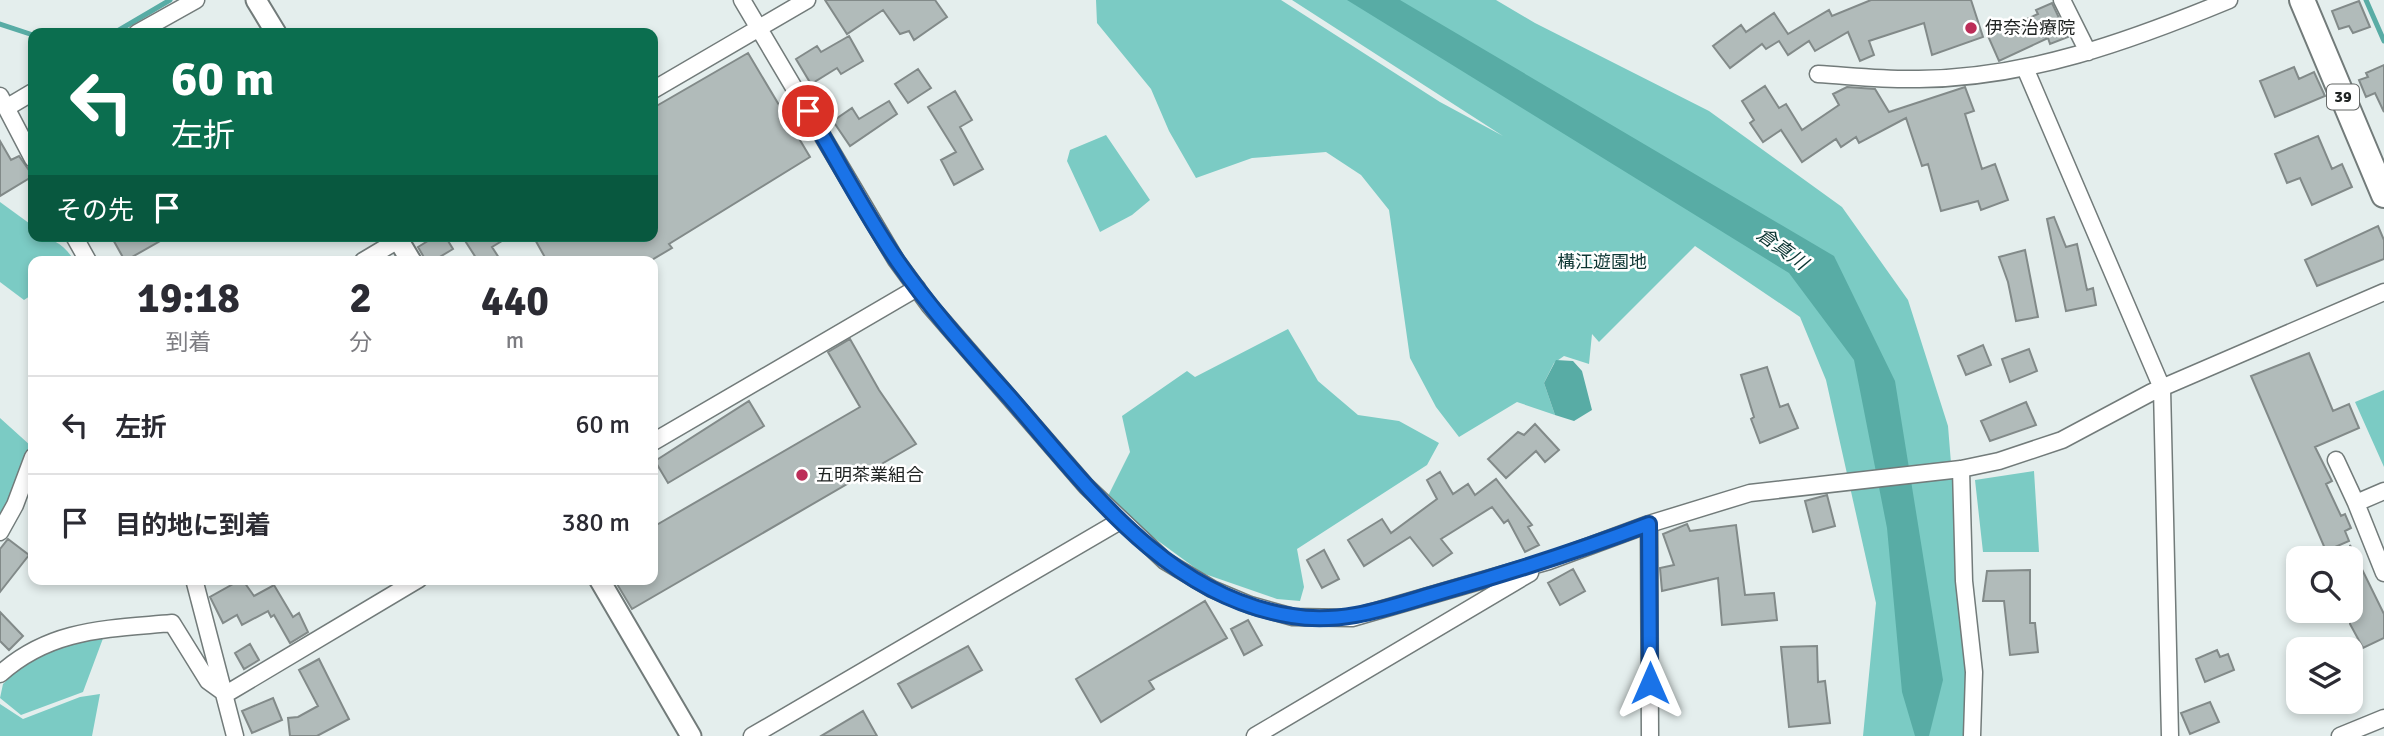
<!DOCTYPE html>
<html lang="ja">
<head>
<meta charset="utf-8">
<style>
  body { margin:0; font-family:Signika,"Noto Sans JP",sans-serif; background:#f7f7f7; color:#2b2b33; height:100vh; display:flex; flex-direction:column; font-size:26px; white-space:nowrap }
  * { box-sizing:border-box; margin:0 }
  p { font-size:23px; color:#7c7c81 }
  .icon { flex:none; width:38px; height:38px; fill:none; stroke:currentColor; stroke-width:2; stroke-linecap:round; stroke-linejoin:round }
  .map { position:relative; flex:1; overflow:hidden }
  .drawer { position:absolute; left:28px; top:256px; width:630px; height:329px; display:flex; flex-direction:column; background:#fff; border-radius:14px; box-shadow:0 4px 10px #0003 }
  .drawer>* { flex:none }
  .banner { position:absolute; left:28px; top:28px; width:630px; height:214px; border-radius:14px; box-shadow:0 4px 10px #0003; background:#0b6e4f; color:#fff; overflow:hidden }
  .controls { position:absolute; left:2286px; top:546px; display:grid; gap:14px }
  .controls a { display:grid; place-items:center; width:77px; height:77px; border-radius:14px; background:#fff; box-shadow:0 4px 10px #0003; font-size:35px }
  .pin { position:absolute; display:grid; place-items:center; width:60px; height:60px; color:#fff; margin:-30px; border:4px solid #fff; border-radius:50%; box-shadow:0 2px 7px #0007 }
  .me { position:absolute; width:77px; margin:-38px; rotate:0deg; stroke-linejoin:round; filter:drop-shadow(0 0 5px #0008) }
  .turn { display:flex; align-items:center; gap:24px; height:147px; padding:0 28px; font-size:32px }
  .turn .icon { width:91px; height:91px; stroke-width:2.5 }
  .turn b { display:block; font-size:49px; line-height:60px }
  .then { display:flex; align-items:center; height:66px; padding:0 28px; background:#0003; gap:14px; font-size:26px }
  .eta { display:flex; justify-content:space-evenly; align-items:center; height:119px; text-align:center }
  .eta b { font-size:42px; font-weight:700; line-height:49px }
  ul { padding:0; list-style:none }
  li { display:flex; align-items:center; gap:21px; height:98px; padding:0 28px; border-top:2px solid #e1e1e2 }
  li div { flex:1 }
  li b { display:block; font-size:26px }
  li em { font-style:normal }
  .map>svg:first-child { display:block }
  .green { fill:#7bcbc4 }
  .water { fill:#58aca5 }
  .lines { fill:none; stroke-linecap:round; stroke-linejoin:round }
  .stream { stroke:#58aca5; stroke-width:5 }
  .building { fill:#b1bbba; stroke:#828a89; stroke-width:2 }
  .minor-casing { stroke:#727b7a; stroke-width:19 }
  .tertiary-casing { stroke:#727b7a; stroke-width:23 }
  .primary-casing { stroke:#727b7a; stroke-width:28 }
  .minor { stroke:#fff; stroke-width:16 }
  .tertiary { stroke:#fff; stroke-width:19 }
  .primary { stroke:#fff; stroke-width:24 }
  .route-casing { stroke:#114b97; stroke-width:18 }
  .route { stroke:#1a73e8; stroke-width:12 }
  .poi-dot { fill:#bc2d58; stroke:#fff; stroke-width:2.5 }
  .labels { text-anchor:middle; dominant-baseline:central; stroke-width:5; stroke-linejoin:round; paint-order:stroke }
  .shield { fill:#fff; stroke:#636665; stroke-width:2 }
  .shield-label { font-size:16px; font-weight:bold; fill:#202423 }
  .poi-label { font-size:18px; fill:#202423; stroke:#fff; text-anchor:start }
  .park-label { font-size:18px; fill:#0d3633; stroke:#fff }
  .water-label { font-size:19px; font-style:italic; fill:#0b3532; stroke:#fff }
</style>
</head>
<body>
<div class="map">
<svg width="2384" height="736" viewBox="0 0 2384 736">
  <rect width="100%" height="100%" fill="#e4eeed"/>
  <path class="green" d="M1096,0H1281L1440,102L1503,136L1292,0H1496L1535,23L1709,111L1842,207L1908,300L1948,426L1972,723L1969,736H1863L1876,603L1826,380L1800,317L1695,246L1599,342L1592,334L1589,364L1564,356L1554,363L1544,383L1555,415L1517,402L1459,437L1436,407L1410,358L1389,210L1361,175L1326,152L1252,158L1196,178L1169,131L1151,89L1097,23Z
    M1106,135L1150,200L1132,215L1100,232L1067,161L1070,150Z
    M0,202L33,226V236C50,236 66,245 74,261H33V294L24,300L0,282Z
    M1288,329L1318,381L1358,415L1399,421L1439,443L1427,465L1297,549L1304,587L1300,601L1277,599L1202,573L1105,502L1130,452L1122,416L1187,371L1195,377Z
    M2384,390V467L2355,402Z
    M0,418L31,446L0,525Z
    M2034,471L2039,552H1983L1975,480Z
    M105,633L83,692L21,715L0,698L3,684L40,647Z
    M100,694L92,736H0V704L23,719L80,697Z"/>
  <path class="water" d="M1347,0H1400L1834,256L1895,381L1943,680L1929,736H1915L1902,692L1887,528L1854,360L1789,273Z
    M1556,360L1573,361L1582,371L1592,410L1574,421L1555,415L1544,383Z"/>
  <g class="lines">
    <path class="stream" d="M2366,0L2384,41
      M0,24L33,35
      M114,33L170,0"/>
  </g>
  <path class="building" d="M825,0H935L947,17L914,40L909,31L900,34L883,10L847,34Z
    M1871,0H1971L1983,37L1932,55L1924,23L1869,41L1874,55L1860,61L1848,32L1815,51L1809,41L1788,55L1779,41L1766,49L1762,44L1730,68L1713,46L1741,25L1746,32L1774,13L1788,34L1829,10L1832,16Z
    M2359,1L2370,27L2353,33L2349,26L2339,29L2332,11Z
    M2052,3L2068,37L2050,44L2048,38L1999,61L1988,36L2038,14L2036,10Z
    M849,36L863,61L841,74L837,68L811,84L796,59L817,46L821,52Z
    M748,53L810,157L669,244L672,248L650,261H547L533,236H653V108Z
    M2384,65V112L2375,93L2366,97L2359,80L2368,77L2366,73Z
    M2294,67L2299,79L2314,72L2325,96L2275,117L2260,81Z
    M918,69L931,88L908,103L895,84Z
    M1765,86L1779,108L1786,104L1802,130L1839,105L1833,94L1847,87L1875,89L1889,112L1965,87L1974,111L1965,114L1982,169L1995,164L2008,200L1981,210L1978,201L1941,211L1928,164L1922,166L1906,118L1859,143L1856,137L1841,147L1836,139L1802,162L1781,130L1763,142L1750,123L1754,120L1742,101Z
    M955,91L972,120L960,127L983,169L954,185L941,160L956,152L928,107Z
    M889,101L897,114L850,146L833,121L852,108L859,119Z
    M2318,136L2332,169L2342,164L2352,187L2312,205L2300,178L2287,183L2275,154Z
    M0,141L11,160L19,156L33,176L0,196Z
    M2054,217L2066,247L2077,244L2087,290L2093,288L2096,305L2066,311L2047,219Z
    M2378,226L2384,240V259L2317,286L2305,260Z
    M111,236H169L125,261Z
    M436,236H445L453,249L433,261H426L418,247Z
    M462,236H510L492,247L501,261H478Z
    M2025,250L2038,317L2016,321L2008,282L1999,257Z
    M850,339L879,390L916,444L632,609L614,579H653V527L860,407L828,352Z
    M1983,345L1991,365L1966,375L1958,356Z
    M2029,349L2037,371L2010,382L2002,359Z
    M2309,353L2333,411L2349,404L2359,428L2315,447L2332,481L2326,484L2341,516L2345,514L2351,528L2345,531L2349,541L2326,551L2251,376Z
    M1767,367L1780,407L1788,404L1798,428L1760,443L1751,419L1754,417L1741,375Z
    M749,401L764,426L668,483L655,461Z
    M2026,402L2036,425L1990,441L1981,421Z
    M1535,424L1559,450L1545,462L1536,451L1506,478L1488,459L1518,432L1524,435Z
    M1440,472L1453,494L1468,484L1475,495L1496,479L1532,525L1528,527L1539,545L1525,552L1508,520L1504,523L1492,507L1441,539L1452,553L1433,566L1410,537L1364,566L1348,540L1382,519L1391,533L1437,499L1427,480Z
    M1827,495L1835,526L1813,532L1805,501Z
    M1687,524L1690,531L1736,525L1745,595L1774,593L1777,620L1722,625L1718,578L1662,591L1660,568L1674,565L1663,534Z
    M8,539L29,555L0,592V549Z
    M2350,545L2384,614V638L2363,648L2350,624Z
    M1324,550L1339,579L1322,588L1307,560Z
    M1573,569L1585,591L1560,605L1548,583Z
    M2030,570V623H2035L2038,652L2010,655L2004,601H1983L1987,571Z
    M242,579L254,596L274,585L293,617L299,613L308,632L290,643L274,615L271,617L268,611L242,625L237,615L223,623L210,597Z
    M1205,601L1227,638L1149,681L1154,689L1101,722L1076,679Z
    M0,612L23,636L9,650L0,641Z
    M1248,620L1262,645L1244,655L1231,629Z
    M250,644L259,660L244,669L235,653Z
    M968,646L982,670L912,708L898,684Z
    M1817,646L1818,682L1825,681L1830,723L1789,727L1781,647Z
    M2217,650L2220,657L2228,654L2234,670L2205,682L2196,659Z
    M319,659L349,719L317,736H290L288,718L298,717L318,706L299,670Z
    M273,698L282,720L252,733L242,711Z
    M2210,702L2219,722L2190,734L2181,713Z
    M863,711L877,736H821Z"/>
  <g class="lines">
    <defs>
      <path id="minor" d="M742,0L896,260L929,305L1086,486L1165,561L1212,589L1250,605L1293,617L1352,618L1549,561L1649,524L1750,493L1961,469L1999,461L2062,440L2152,392L2384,292
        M2062,0L2088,52
        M137,33L196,0
        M2025,68L2162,388L2170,736
        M1818,74C1851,76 1886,80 1919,79C2028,78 2130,41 2229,0
        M653,90L807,0
        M0,96L33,159
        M6,108L33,92
        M74,236L88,261
        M363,261L405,236
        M653,442L917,288
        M2336,460L2356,503
        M1961,469L1964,581L1974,672L1972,736
        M2384,491L2356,503L2384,573
        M1649,524L1650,736
        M0,532L15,505L33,457
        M194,579L235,736
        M0,674C51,628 108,629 172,623L208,681L226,694L419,579
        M752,736L1120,521
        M1255,736L1530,573
        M2340,736L2384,718"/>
      <path id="tertiary" d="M256,0L276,33
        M396,236L411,261
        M599,579L691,736"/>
      <path id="primary" d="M2302,0L2384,195"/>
    </defs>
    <use href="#minor" class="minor-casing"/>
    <use href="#tertiary" class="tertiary-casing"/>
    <use href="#primary" class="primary-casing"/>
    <use href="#minor" class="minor"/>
    <use href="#tertiary" class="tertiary"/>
    <use href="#primary" class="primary"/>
  </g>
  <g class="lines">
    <defs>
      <path id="route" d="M808,111C838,161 865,214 898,262C932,311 973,356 1013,401C1089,489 1168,597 1292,616C1344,625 1392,606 1441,592C1512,572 1580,550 1649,524L1650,683"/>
    </defs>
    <use href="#route" class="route-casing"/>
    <use href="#route" class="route"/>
  </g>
  <g class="poi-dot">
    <circle cx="1971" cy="28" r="7"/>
    <circle cx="802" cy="475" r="7"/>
  </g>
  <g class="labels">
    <rect class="shield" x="2327" y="84.5" width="32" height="25" rx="5"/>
    <g class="shield-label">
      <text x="2343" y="97">39</text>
    </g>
    <g class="poi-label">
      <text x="1985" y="28">伊奈治療院</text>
      <text x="816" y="475">五明茶業組合</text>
    </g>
    <g class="park-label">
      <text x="1602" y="262">構江遊園地</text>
    </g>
    <g class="water-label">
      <text transform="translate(1782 249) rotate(36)">倉真川</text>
    </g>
  </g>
</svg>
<div class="controls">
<a><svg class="icon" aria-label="search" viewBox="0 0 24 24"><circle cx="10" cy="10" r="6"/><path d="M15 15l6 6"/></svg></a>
<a><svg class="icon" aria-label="layers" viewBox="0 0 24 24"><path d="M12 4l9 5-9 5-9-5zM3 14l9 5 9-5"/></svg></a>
</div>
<div class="pin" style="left:808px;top:111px;background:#d93025"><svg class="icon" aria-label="arrive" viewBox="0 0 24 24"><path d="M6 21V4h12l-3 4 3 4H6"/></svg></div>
<svg class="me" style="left:1650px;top:683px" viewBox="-20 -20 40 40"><path d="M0-17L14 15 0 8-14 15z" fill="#1a73e8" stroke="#fff" stroke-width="4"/></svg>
<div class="banner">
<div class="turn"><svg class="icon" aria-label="left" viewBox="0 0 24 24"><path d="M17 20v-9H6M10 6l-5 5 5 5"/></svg><div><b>60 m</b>左折</div></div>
<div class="then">その先<svg class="icon" aria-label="arrive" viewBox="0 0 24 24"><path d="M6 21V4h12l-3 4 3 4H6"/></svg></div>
</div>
<section class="drawer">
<div class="eta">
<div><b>19:18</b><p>到着</p></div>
<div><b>2</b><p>分</p></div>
<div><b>440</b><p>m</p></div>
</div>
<ul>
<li><svg class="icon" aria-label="left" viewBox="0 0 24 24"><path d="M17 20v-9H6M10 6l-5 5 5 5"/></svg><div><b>左折</b></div><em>60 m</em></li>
<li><svg class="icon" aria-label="arrive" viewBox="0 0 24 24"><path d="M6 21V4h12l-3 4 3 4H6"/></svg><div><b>目的地に到着</b></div><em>380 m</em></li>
</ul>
</section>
</div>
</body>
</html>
